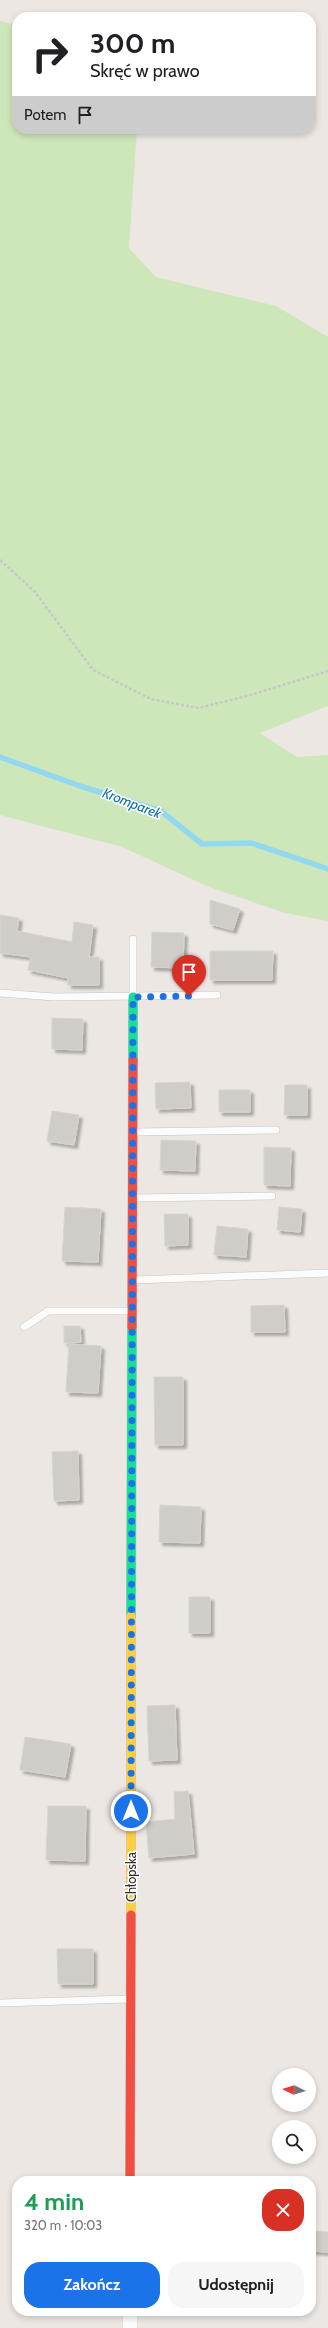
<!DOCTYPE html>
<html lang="pl">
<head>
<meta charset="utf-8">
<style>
  body { margin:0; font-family:Cabin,sans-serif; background:#f6f6f6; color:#202124; height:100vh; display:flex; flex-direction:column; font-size:15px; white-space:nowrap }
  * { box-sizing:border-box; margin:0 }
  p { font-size:13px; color:#757577 }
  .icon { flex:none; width:22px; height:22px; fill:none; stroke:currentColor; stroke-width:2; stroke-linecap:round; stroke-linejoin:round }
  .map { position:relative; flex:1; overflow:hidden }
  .drawer { position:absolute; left:12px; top:2176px; width:304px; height:140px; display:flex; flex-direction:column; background:#fff; border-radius:16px; box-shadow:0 2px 6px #0003 }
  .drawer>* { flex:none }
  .banner { position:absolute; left:12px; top:12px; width:304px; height:122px; border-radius:16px; box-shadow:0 2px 6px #0003; background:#fff; color:#202124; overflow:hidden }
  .needle { width:26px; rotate:275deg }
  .tools { position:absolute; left:272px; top:2068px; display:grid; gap:8px }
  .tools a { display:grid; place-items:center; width:44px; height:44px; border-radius:50%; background:#fff; box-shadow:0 2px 6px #0003; font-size:20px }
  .pin { position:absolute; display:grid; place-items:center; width:34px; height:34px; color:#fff; margin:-41px -17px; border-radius:50% 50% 50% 0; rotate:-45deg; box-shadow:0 0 4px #0007 }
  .pin .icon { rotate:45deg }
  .me { position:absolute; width:44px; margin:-22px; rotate:0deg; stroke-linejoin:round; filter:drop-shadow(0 0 3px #0008) }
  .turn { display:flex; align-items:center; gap:14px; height:84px; padding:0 12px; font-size:18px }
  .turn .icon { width:52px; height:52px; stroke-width:2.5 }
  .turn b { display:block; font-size:28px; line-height:34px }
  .then { display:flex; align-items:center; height:38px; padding:0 12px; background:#0003; gap:8px; font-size:15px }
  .round { display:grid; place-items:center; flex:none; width:42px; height:42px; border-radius:16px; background:#f6f6f6 }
  .overview { display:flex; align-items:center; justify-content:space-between; height:68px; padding:0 12px }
  h1 { font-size:24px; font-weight:700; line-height:30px; color:#1e9e55 }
  .cta { display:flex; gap:8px; margin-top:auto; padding:8px 12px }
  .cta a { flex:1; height:46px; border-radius:16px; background:#1a73e8; color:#fff; font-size:16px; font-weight:700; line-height:46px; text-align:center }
  .cta a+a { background:#f6f6f6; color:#202124 }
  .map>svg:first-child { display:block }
  .green { fill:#cde7ba }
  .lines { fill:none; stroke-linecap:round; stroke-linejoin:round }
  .stream { stroke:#94d8ef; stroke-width:5.5 }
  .building { fill:#d0cdc9; stroke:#d7d3ce; filter:url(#shadow) }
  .lane-casing { stroke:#c5c4c3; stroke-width:8 }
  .street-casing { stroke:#c5c4c3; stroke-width:16 }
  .fast-casing { stroke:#c5c4c3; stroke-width:10 }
  .slow-casing { stroke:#c5c4c3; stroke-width:10 }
  .jam-casing { stroke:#c5c4c3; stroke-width:10 }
  .path { stroke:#c8c8c8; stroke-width:2.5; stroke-dasharray:3 2; stroke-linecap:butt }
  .lane { stroke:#fcfbfb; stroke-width:7 }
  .street { stroke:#fcfbfb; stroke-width:15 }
  .fast { stroke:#16e098; stroke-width:9 }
  .slow { stroke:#ffcf43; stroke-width:9 }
  .jam { stroke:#f24e42; stroke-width:9 }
  .route { stroke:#1a73e8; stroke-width:7; stroke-dasharray:0 12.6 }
  .labels { text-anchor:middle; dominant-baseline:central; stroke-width:3; stroke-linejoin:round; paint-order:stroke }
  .street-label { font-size:13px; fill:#2d2d2d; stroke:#fff }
  .water-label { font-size:14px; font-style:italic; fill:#0870a6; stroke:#fff }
</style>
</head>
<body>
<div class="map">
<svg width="328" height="2328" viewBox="0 0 328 2328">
  <defs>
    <filter id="shadow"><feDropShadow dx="3.5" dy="3.5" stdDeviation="1" flood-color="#0004"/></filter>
  </defs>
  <rect width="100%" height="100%" fill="#ece7e2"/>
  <path class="green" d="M0,21L17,25V129H137L129,248L156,277L276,306L328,337V706L260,733L297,757L328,755V921L285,913L209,887L122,847L0,815Z"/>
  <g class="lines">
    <path class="stream" d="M0,757L80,786L161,811L202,844L251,843L328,869"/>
  </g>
  <path class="building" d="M210,900L240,909L233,930L210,924Z
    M0,915L19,918L17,931L72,942L74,922L93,925L89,957H99V985H68V978L28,970L31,957L0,953Z
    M152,932L184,933L183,968L151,967Z
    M210,951H273L272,980H210Z
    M52,1018L83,1019L82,1050L52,1049Z
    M190,1082L191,1108L156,1109L155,1083Z
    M285,1085H307V1115H284Z
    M219,1090H250V1112H219Z
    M52,1111L79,1115L74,1145L47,1141Z
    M161,1140L196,1141L195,1171L160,1170Z
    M264,1147L291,1148L290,1186L264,1185Z
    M65,1207L101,1209L98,1262L62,1261Z
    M279,1207L302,1209L300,1232L277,1230Z
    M164,1214H188V1245L165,1246Z
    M217,1226L248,1229L246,1257L214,1255Z
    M284,1305L285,1332H251V1306Z
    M64,1326H80L81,1342L64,1343Z
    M69,1344L101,1346L98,1393L66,1392Z
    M154,1377H183V1445H155Z
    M78,1451L79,1500L54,1501L52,1452Z
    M160,1505L201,1507L200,1543L159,1542Z
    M189,1597H210V1633H189Z
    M175,1705L177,1760L149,1761L147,1706Z
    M25,1737L71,1744L65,1777L20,1770Z
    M188,1791L194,1854L149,1858L146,1822L175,1819L174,1792Z
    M48,1806H86L85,1861L46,1860Z
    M57,1949H93V1984H58Z
    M311,2231L328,2232V2252L311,2251Z"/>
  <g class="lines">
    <defs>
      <path id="lane" d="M133,939V995
        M0,993L54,997L217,995
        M135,1132L276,1130
        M135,1198L272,1196
        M135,1280L328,1273
        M24,1327L48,1311H130
        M0,2003L128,1999"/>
      <path id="street" d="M130,2328V2311"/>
      <path id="fast" d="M133,1060V997
        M131,1616L132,1327"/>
      <path id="slow" d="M131,1915V1616"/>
      <path id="jam" d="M132,1327L133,1060
        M130,2181L131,1915"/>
    </defs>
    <use href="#lane" class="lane-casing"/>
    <use href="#street" class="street-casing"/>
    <use href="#fast" class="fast-casing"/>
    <use href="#slow" class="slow-casing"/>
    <use href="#jam" class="jam-casing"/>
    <path class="path" d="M0,560L35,592L93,670L151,699L198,708L247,696L328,671"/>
    <use href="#lane" class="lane"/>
    <use href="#street" class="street"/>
    <use href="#fast" class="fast"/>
    <use href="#slow" class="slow"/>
    <use href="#jam" class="jam"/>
  </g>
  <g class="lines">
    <path class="route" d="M131,1811L133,997L189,996"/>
  </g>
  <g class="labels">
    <g class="street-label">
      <text transform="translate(131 1877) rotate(-90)">Chłopska</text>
    </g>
    <g class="water-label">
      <text transform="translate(132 803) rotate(21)">Kromparek</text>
    </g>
  </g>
</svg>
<div class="tools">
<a><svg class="needle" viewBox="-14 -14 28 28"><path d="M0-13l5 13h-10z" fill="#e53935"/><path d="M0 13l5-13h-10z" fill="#757577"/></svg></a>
<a><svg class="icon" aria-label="search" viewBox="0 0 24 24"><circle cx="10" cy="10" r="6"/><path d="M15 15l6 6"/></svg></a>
</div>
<div class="pin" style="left:189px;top:996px;background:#d93025"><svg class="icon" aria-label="arrive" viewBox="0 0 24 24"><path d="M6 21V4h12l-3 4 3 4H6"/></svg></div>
<svg class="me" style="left:131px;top:1811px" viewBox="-20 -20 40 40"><circle r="17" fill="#1a73e8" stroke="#fff" stroke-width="3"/><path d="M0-11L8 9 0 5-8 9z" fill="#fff"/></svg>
<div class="banner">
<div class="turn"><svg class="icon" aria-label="right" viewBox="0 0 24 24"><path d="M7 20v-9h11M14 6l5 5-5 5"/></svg><div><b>300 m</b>Skręć w prawo</div></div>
<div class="then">Potem<svg class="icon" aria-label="arrive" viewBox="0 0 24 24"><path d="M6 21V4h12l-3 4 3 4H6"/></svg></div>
</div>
<section class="drawer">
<div class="overview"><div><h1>4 min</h1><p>320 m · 10:03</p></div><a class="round" style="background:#d93025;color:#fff"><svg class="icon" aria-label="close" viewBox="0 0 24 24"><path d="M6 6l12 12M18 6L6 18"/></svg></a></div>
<div class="cta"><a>Zakończ</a><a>Udostępnij</a></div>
</section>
</div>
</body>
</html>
